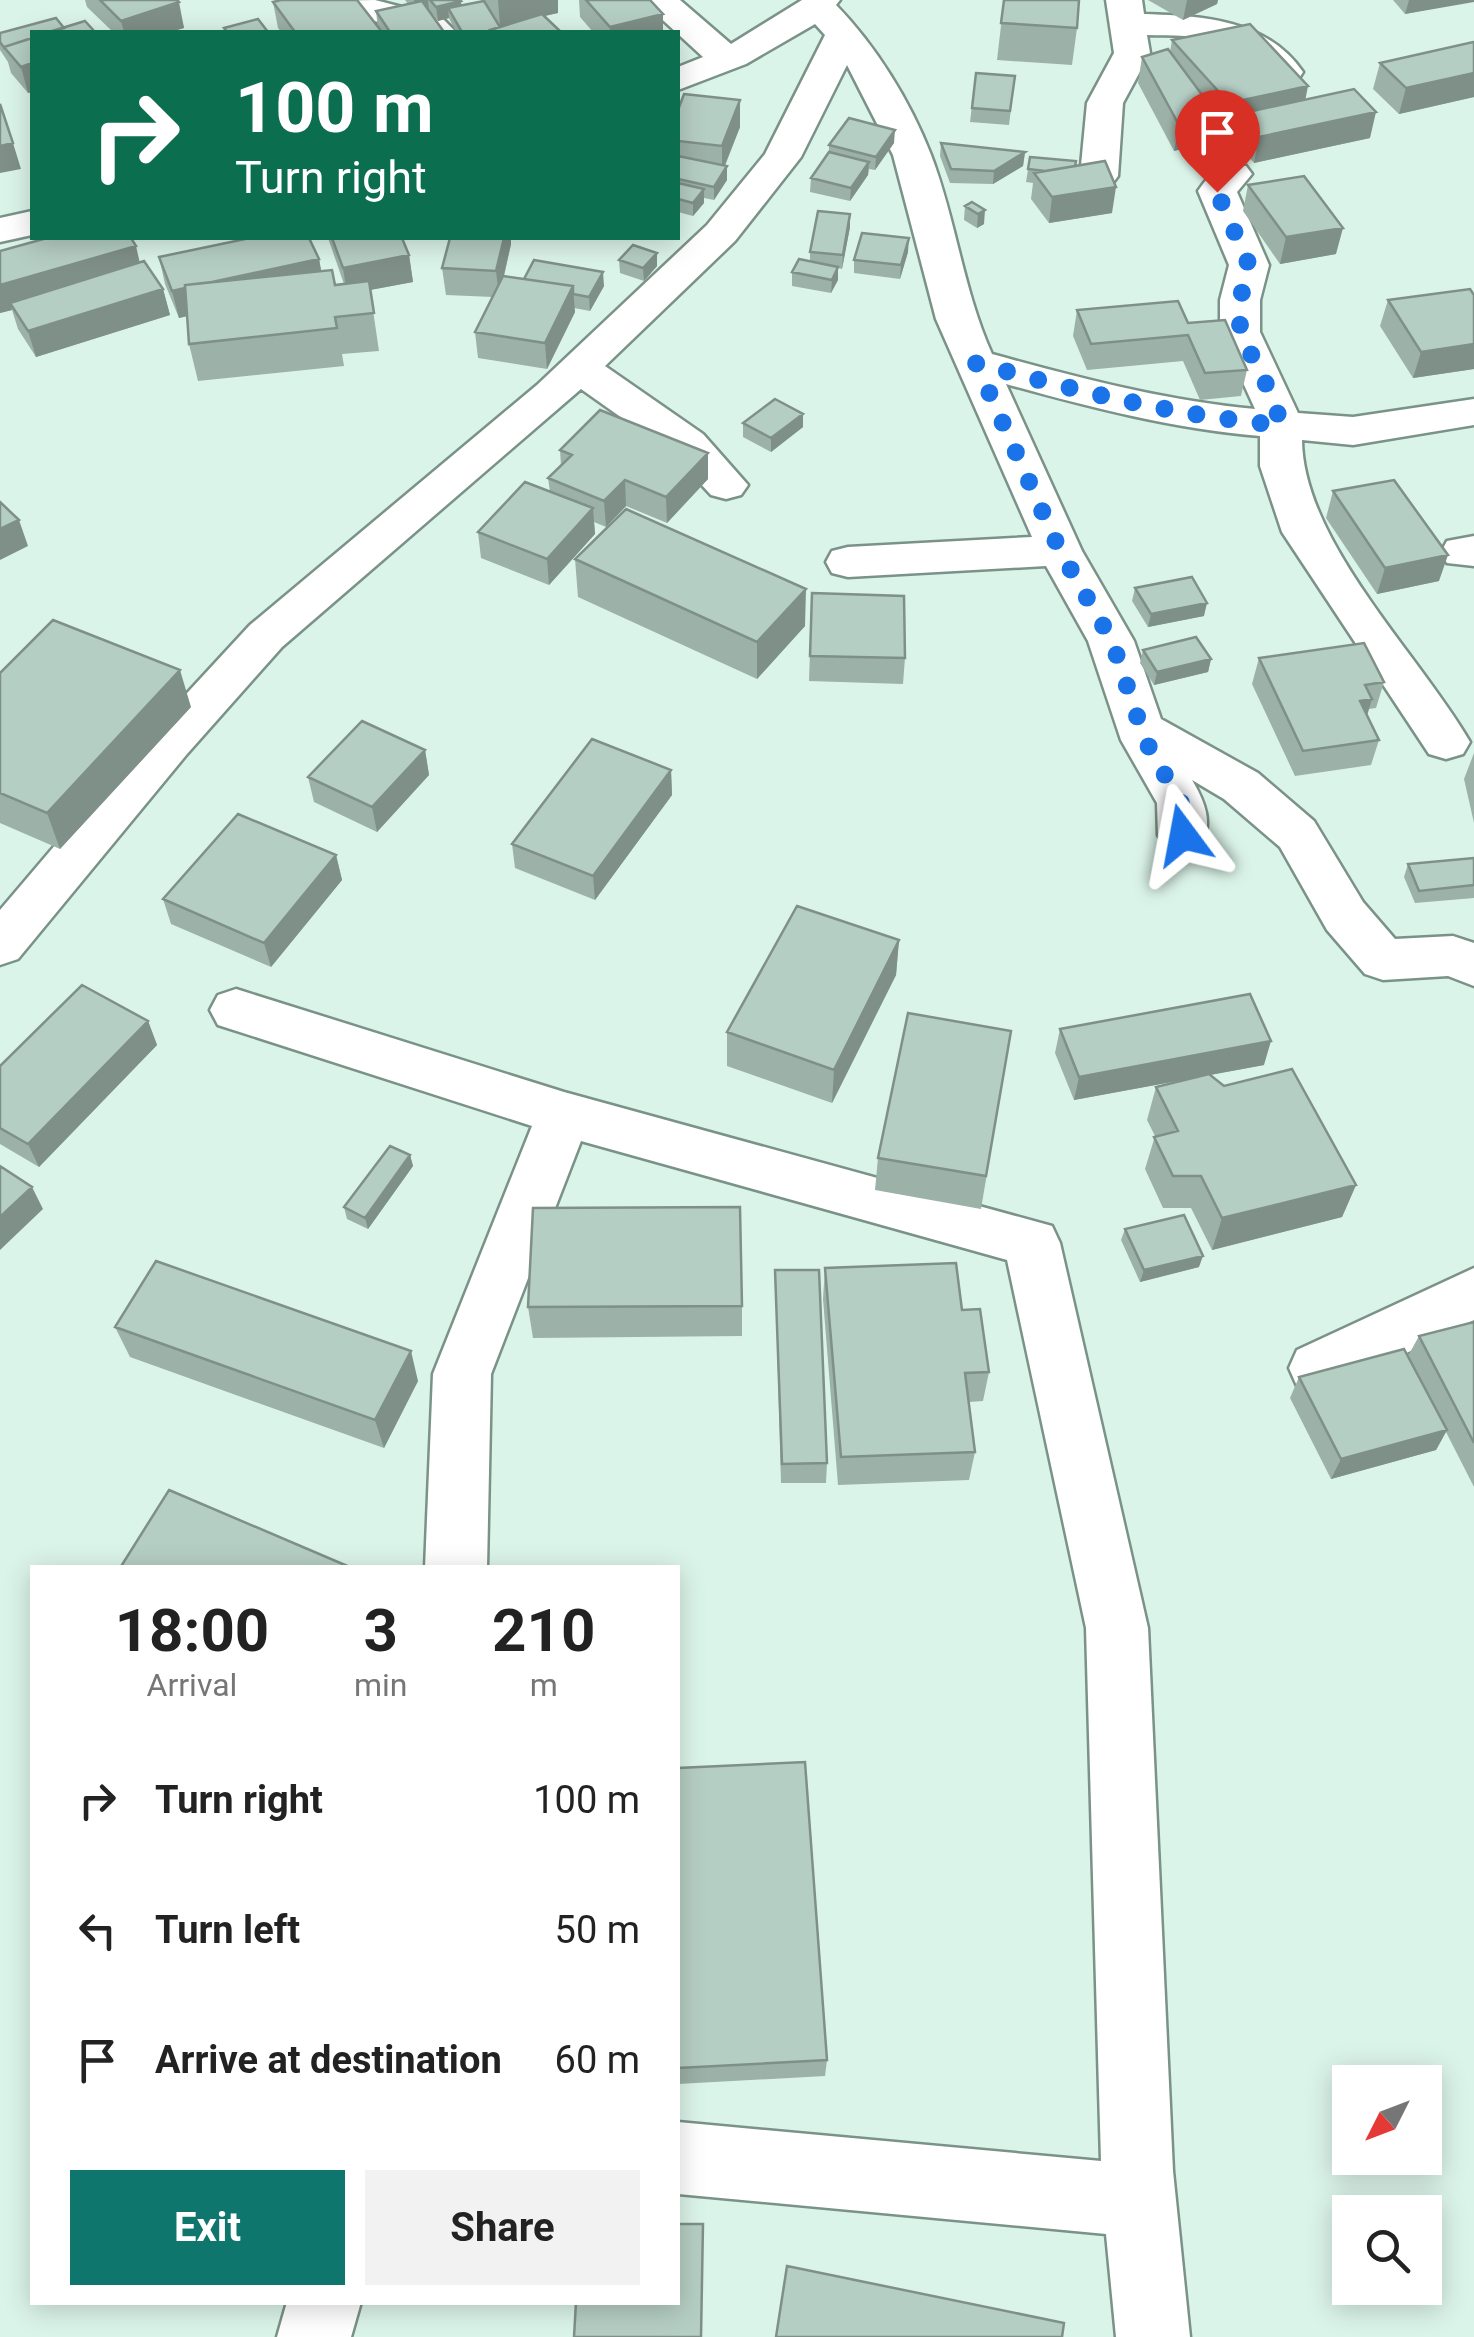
<!DOCTYPE html>
<html lang="en">
<head>
<meta charset="utf-8">
<style>
  body { margin:0; font-family:Roboto,sans-serif; background:#f2f2f2; color:#222; height:100vh; display:flex; flex-direction:column; font-size:38px; white-space:nowrap }
  * { box-sizing:border-box; margin:0 }
  p { font-size:32px; color:#767676 }
  .icon { flex:none; width:55px; height:55px; fill:none; stroke:currentColor; stroke-width:2; stroke-linecap:round; stroke-linejoin:round }
  .map { position:relative; flex:1; overflow:hidden }
  .drawer { position:absolute; left:30px; top:1565px; width:650px; height:740px; display:flex; flex-direction:column; background:#fff; border-radius:0px; box-shadow:0 5px 25px #0003 }
  .drawer>* { flex:none }
  .banner { position:absolute; left:30px; top:30px; width:650px; height:210px; border-radius:0px; box-shadow:0 5px 25px #0003; background:#0b6e4f; color:#fff; overflow:hidden }
  .needle { width:65px; rotate:228deg }
  .buttons { position:absolute; left:1332px; top:2065px; display:grid; gap:20px }
  .buttons a { display:grid; place-items:center; width:110px; height:110px; border-radius:0px; background:#fff; box-shadow:0 5px 25px #0003; font-size:50px }
  .pin { position:absolute; display:grid; place-items:center; width:85px; height:85px; color:#fff; margin:-102px -42px; border-radius:50% 50% 50% 0; rotate:-45deg; box-shadow:0 0 10px #0007 }
  .pin .icon { rotate:45deg }
  .me { position:absolute; width:110px; margin:-55px; rotate:347deg; stroke-linejoin:round; filter:drop-shadow(0 0 8px #0008) }
  .turn { display:flex; align-items:center; gap:35px; height:210px; padding:0 40px; font-size:45px }
  .turn .icon { width:130px; height:130px; stroke-width:2.5 }
  .turn b { display:block; font-size:70px; line-height:85px }
  .eta { display:flex; justify-content:space-evenly; align-items:center; height:170px; text-align:center }
  .eta b { font-size:60px; font-weight:700; line-height:70px }
  .primary-button { display:flex; gap:20px; margin-top:auto; padding:20px 40px }
  .primary-button a { flex:1; height:115px; border-radius:0px; background:#0f766e; color:#fff; font-size:40px; font-weight:700; line-height:115px; text-align:center }
  .primary-button a+a { background:#f2f2f2; color:#222 }
  ul { padding:0; list-style:none }
  li { display:flex; align-items:center; gap:30px; height:130px; padding:0 40px }
  li div { flex:1 }
  li b { display:block; font-size:38px }
  li em { font-style:normal }
  .map>svg:first-child { display:block }
  .lines { fill:none; stroke-linecap:round; stroke-linejoin:round }
  .street-casing { stroke:#7b9288; stroke-width:5 }
  .street { fill:#fff; fill-rule:evenodd }
  .wall { fill:#9cb1a8 }
  .shaded-wall { fill:#7f9088 }
  .building { fill:#b5cec3; stroke:#7f9088; stroke-width:2.5 }
  .route { stroke:#1a73e8; stroke-width:18; stroke-dasharray:0 32.4 }
</style>
</head>
<body>
<div class="map">
<svg width="1474" height="2337" viewBox="0 0 1474 2337">
  <rect width="100%" height="100%" fill="#dbf4e9"/>
  <g class="lines">
    <defs>
      <path id="street" d="M375,0L441,17L456,32H415L326,8L320,1Z
        M641,0H680L731,44L802,0H840L836,5C876,46 910,101 931,155C956,220 963,290 992,354C1079,378 1166,401 1255,409L1220,332V300L1229,265L1198,191C1211,172 1223,160 1246,166L1252,174L1237,192L1269,265L1260,300V332L1298,413L1353,417L1474,399V425L1353,445L1302,440C1303,542 1419,654 1470,742L1463,754L1446,759L1429,754L1282,532L1260,466V436C1174,429 1089,407 1006,384L1082,551L1134,641L1161,719L1258,773L1314,821L1363,902L1395,939L1453,936L1474,943V986L1448,976L1383,980L1365,974L1327,930L1280,847L1224,799L1192,780C1205,802 1214,824 1200,848L1183,853L1166,848L1158,835L1157,803L1121,740L1088,641L1046,566L848,577L832,573L826,562L832,551L848,547L1032,537L936,319L893,155L847,65L801,157L735,241L605,366L703,434L748,485L741,495L726,499L711,495L673,454L581,389L282,647L187,754L18,959L0,965V910L153,730L250,625L537,385L707,225L765,154L825,35L815,24L746,64L678,90V67L703,57Z
        M1106,0H1142L1144,14C1202,16 1267,19 1303,72L1298,80C1267,87 1249,54 1221,42C1198,34 1171,36 1147,35L1150,53L1123,103L1118,176L1112,184L1099,187L1086,184L1080,176L1087,103L1114,53Z
        M32,211V235L0,242V218Z
        M1474,536V566L1447,563L1441,552L1447,541Z
        M236,989L564,1092L1052,1226L1060,1243L1148,1628L1173,2171L1190,2337H1116L1106,2234L678,2194V2122L1101,2161L1086,1628L1007,1260L581,1141L491,1374L487,1568H425L433,1374L532,1126L218,1025L210,1010L218,995Z
        M1474,1268V1320L1339,1386L1318,1394L1297,1386L1289,1368L1297,1350Z
        M287,2302H361L351,2337H277Z"/>
    </defs>
    <use href="#street" class="street-casing"/>
    <use href="#street" class="street"/>
  </g>
  <path class="wall" d="M85,0H177L184,28L170,32H113L87,7Z
    M405,0H460L461,5L484,0H558V13L544,16L561,32H456L449,18L438,21L429,10L444,32H281L278,28L273,2L378,28L376,11L408,4Z
    M579,0H650L663,32H593L580,17Z
    M1004,0L1077,28L1072,65L997,60Z
    M1148,0H1218L1217,4L1183,20Z
    M1393,0H1474L1405,14Z
    M64,28L32,32V92L28,93L11,73L8,62L0,50V33Z
    M1172,40L1305,99L1370,138L1254,163L1233,140L1236,127L1224,129L1216,120L1212,141L1174,151L1138,83L1142,57L1170,52Z
    M1474,43V97L1399,114L1373,89L1380,63Z
    M976,73L1015,76L1009,125L970,122Z
    M740,100V127L725,166L727,180L714,200L704,198V203L693,216L678,212V110Z
    M894,143L875,170L869,169L868,175L850,201L810,192L811,178L829,152V145Z
    M941,143L1025,152L1023,166L993,184L950,183L940,156Z
    M1030,157L1075,166L1112,213L1049,223L1031,199L1033,183L1026,182Z
    M1248,185L1336,254L1280,264L1243,211Z
    M972,202L984,224L977,228L964,220L965,206Z
    M850,214V227L842,269L838,268V280L831,293L792,286V272L810,261V252Z
    M328,238H402L409,255L413,282L370,290L379,351L342,354L344,366L198,381L189,344L187,316L179,318L165,284L159,257L319,259L321,272L335,285L344,284Z
    M511,244L504,276L604,286L590,311L574,308L575,312L547,369L478,358L475,332L493,297L446,295L442,268Z
    M0,251L140,262L163,289L170,315L36,357L18,329L12,310L0,313Z
    M908,252L900,279L854,273V260Z
    M657,253V266L644,281L620,273L619,260Z
    M1474,295V369L1413,378L1380,326L1388,300Z
    M1077,310L1188,323L1247,370L1241,396L1200,400L1183,361L1087,370L1073,336Z
    M743,423L803,427L771,452L743,437Z
    M560,450L708,479L667,523L626,506L606,527L594,522L595,534L549,585L481,558L478,532L550,492L548,478L561,466Z
    M1333,491L1439,581L1377,594L1326,518Z
    M575,559L805,626L757,679L578,597Z
    M1135,588L1204,616L1148,627L1132,601Z
    M812,593L905,658L903,684L809,681Z
    M1143,650L1211,659L1208,672L1154,685L1140,663Z
    M1259,658L1384,682L1376,708L1369,709L1367,715L1379,740L1371,765L1295,776L1252,684Z
    M0,673L191,707L60,849L0,823Z
    M425,750L429,775L377,832L314,802L308,777Z
    M1474,753V823L1464,779Z
    M671,770L672,795L595,900L515,868L512,844Z
    M336,855L342,880L271,967L171,924L163,899Z
    M1474,858V898L1415,903L1404,877L1408,864Z
    M899,940L896,975L832,1103L727,1066V1032Z
    M148,1021L157,1045L39,1167L0,1144V1066Z
    M1060,1029L1264,1065L1210,1075L1356,1185L1342,1217L1212,1250L1191,1208H1163L1145,1169L1155,1136L1147,1120L1156,1087L1199,1077L1074,1100L1055,1053Z
    M1011,1031L981,1209L875,1190L878,1158Z
    M410,1155L413,1166L368,1229L347,1219L344,1207Z
    M1125,1229L1199,1267L1140,1282L1121,1240Z
    M825,1268L962,1310L989,1372L983,1401L969,1402L975,1452L969,1480L838,1485L823,1299Z
    M775,1270L827,1463L826,1483H781Z
    M742,1306V1336L533,1338L528,1307Z
    M1474,1322V1487L1446,1432L1436,1450L1331,1479L1290,1398L1299,1377L1408,1356L1419,1336Z
    M115,1327L418,1381L384,1448L130,1357Z
    M678,1768L827,2060L825,2076L678,2084Z"/>
  <path class="shaded-wall" d="M414,0H428L429,10L416,13Z
    M498,0H558V13L500,26Z
    M1187,0H1218L1217,4L1183,20Z
    M1409,0H1474V2L1405,14Z
    M461,1L462,15L448,8L449,18L438,21L436,7Z
    M179,2L184,28L170,32H124L121,21Z
    M663,14V32H610V27Z
    M32,63V73L31,71L32,78V92L28,93L21,67Z
    M1474,73V97L1399,114L1406,88Z
    M1308,86L1303,112L1239,114L1236,127L1224,129L1229,103Z
    M740,100V127L722,172V146Z
    M1376,112L1370,138L1254,163L1259,137Z
    M1217,115L1212,141L1174,151L1179,125Z
    M895,130L894,143L875,170L876,157Z
    M13,143L21,169L0,173V146Z
    M1025,152L1023,166L993,184L994,171Z
    M869,162L868,175L850,201L851,188Z
    M727,166V180L714,200V187Z
    M1116,187L1112,213L1049,223L1052,197Z
    M704,189V203L693,216V203Z
    M985,210L984,224L977,228L978,214Z
    M850,214V227L842,269L843,255Z
    M1343,228L1336,254L1280,264L1286,237Z
    M504,238H511V244L499,297L496,271Z
    M909,238L908,252L900,279L901,265Z
    M136,246L142,272L10,303L12,310L0,313V285Z
    M657,253V266L644,281L643,268Z
    M409,255L413,282L370,290L379,351L370,290L347,294L343,268Z
    M319,259L324,285L179,318L172,291Z
    M838,267V280L831,293L832,280Z
    M603,272L604,286L590,311L589,297Z
    M573,286L575,312L547,369L545,343Z
    M163,289L170,315L36,357L28,331Z
    M1474,344V369L1413,378L1421,352Z
    M803,414V427L771,452V438Z
    M708,453V479L667,523L666,497Z
    M625,480L626,506L606,527L604,501Z
    M593,508L595,534L549,585L547,559Z
    M19,520L28,546L0,560V529Z
    M1448,555L1439,581L1377,594L1385,568Z
    M806,589L805,626L757,679V642Z
    M1207,603L1204,616L1148,627L1151,614Z
    M1211,659L1208,672L1154,685L1157,672Z
    M180,670L191,707L60,849L47,813Z
    M1372,699L1364,725L1360,701Z
    M425,750L429,775L377,832L372,807Z
    M671,770L672,795L595,900L593,876Z
    M336,855L342,880L271,967L264,943Z
    M899,940L896,975L832,1103L834,1070Z
    M148,1021L157,1045L39,1167L28,1144Z
    M1271,1041L1264,1065L1074,1100L1079,1077Z
    M410,1155L413,1166L368,1229L365,1218Z
    M1356,1185L1342,1217L1212,1250L1222,1218Z
    M32,1187L43,1209L0,1250V1217Z
    M1203,1256L1199,1267L1140,1282L1144,1270Z
    M411,1351L418,1381L384,1448L375,1420Z
    M1447,1430L1436,1450L1331,1479L1341,1459Z"/>
  <path class="building" d="M100,0H177L179,2L121,21Z
    M281,0H357L382,32H295L273,2Z
    M430,0H460L461,1L436,7Z
    M586,0H650L663,14L610,27Z
    M1004,0H1079L1077,28L1001,23Z
    M422,1L444,32H390L376,11Z
    M484,1L500,27L490,30V32H462L448,8Z
    M542,14L561,32H492L490,30Z
    M56,18L64,28L49,32H32V38L4,47L5,49L0,42V33Z
    M258,19L268,32H227L224,28Z
    M85,21L95,32H49Z
    M1250,24L1308,86L1229,103L1172,40Z
    M32,38V63L21,67L4,47Z
    M1473,42L1474,43V73L1406,88L1380,63Z
    M1168,49L1217,115L1179,125L1142,57Z
    M976,73L1015,76L1010,111L972,108Z
    M1354,89L1376,112L1259,137L1239,114Z
    M684,94L740,100L722,146L678,141V110Z
    M0,104L13,143L0,146Z
    M849,118L895,130L876,157L829,145Z
    M941,143L1025,152L994,171L951,169Z
    M829,152L869,162L851,188L811,178Z
    M678,156L727,166L714,187L678,179Z
    M1030,157L1076,161L1075,166L1045,171L1028,169Z
    M1105,161L1116,187L1052,197L1034,173Z
    M1304,176L1343,228L1286,237L1248,185Z
    M678,183L704,189L693,203L678,199Z
    M972,202L985,210L978,214L965,206Z
    M818,211L850,214L843,255L810,252Z
    M862,233L909,238L901,265L854,260Z
    M47,238H131L136,246L0,285V251Z
    M250,238H309L319,259L212,282L185,285V288L172,291L159,257Z
    M332,238H402L409,255L343,268Z
    M450,238H504L496,271L442,268Z
    M633,245L657,253L643,268L619,260Z
    M799,259L838,267L832,280L792,272Z
    M534,260L603,272L589,297L573,294V286L524,279Z
    M144,261L163,289L28,331L10,303Z
    M332,270L335,285L369,281L374,313L335,317L337,328L189,344L185,285Z
    M503,276L573,286L545,343L475,332Z
    M1470,289L1474,295V344L1421,352L1388,300Z
    M1178,301L1188,323L1225,320L1247,370L1205,373L1188,335L1091,344L1077,310Z
    M775,399L803,414L771,438L743,423Z
    M600,410L708,453L666,497L625,480L604,501L548,478L572,455L560,450Z
    M1394,480L1448,555L1385,568L1333,491Z
    M525,482L593,508L547,559L478,532Z
    M0,502L19,520L0,529Z
    M626,509L806,589L757,642L575,559Z
    M1192,577L1207,603L1151,614L1135,588Z
    M812,593L904,596L905,658L810,656Z
    M53,620L180,670L47,813L0,793V673Z
    M1196,637L1211,659L1157,672L1143,650Z
    M1364,643L1384,682L1365,685L1372,699L1360,701L1379,740L1303,751L1259,658Z
    M362,721L425,750L372,807L308,777Z
    M592,739L671,770L593,876L512,844Z
    M238,814L336,855L264,943L163,899Z
    M1474,858V885L1419,891L1408,864Z
    M797,906L899,940L834,1070L727,1032Z
    M82,985L148,1021L28,1144L0,1128V1066Z
    M1250,994L1271,1041L1079,1077L1060,1029Z
    M908,1013L1011,1031L986,1176L878,1158Z
    M1292,1069L1356,1185L1222,1218L1201,1176H1173L1154,1137L1178,1131L1156,1087L1209,1074L1224,1086Z
    M390,1146L410,1155L365,1218L344,1207Z
    M0,1166L32,1187L0,1217Z
    M740,1207L742,1306L528,1307L533,1208Z
    M1184,1215L1203,1256L1144,1270L1125,1229Z
    M156,1261L411,1351L375,1420L115,1327Z
    M956,1263L962,1310L980,1309L989,1372L965,1373L975,1452L841,1457L825,1268Z
    M775,1270H819L827,1463L782,1464Z
    M1474,1322V1443L1419,1336Z
    M1404,1349L1447,1430L1341,1459L1299,1377Z
    M169,1490L352,1568H120Z
    M805,1762L827,2060L678,2068V1768Z
    M678,2224H703L701,2337H574L576,2302H678Z
    M787,2266L1064,2323L1062,2337H776Z"/>
  <g class="lines">
    <path class="route" d="M1183,835L1181,803L1145,740L1112,641L1060,551L976,363C1077,391 1177,416 1281,425L1273,398L1240,332V300L1249,265L1217,192"/>
  </g>
</svg>
<div class="buttons">
<a><svg class="needle" viewBox="-14 -14 28 28"><path d="M0-13l5 13h-10z" fill="#e53935"/><path d="M0 13l5-13h-10z" fill="#767676"/></svg></a>
<a><svg class="icon" aria-label="search" viewBox="0 0 24 24"><circle cx="10" cy="10" r="6"/><path d="M15 15l6 6"/></svg></a>
</div>
<div class="pin" style="left:1217px;top:192px;background:#d93025"><svg class="icon" aria-label="arrive" viewBox="0 0 24 24"><path d="M6 21V4h12l-3 4 3 4H6"/></svg></div>
<svg class="me" style="left:1183px;top:835px" viewBox="-20 -20 40 40"><path d="M0-17L14 15 0 8-14 15z" fill="#1a73e8" stroke="#fff" stroke-width="4"/></svg>
<div class="banner">
<div class="turn"><svg class="icon" aria-label="right" viewBox="0 0 24 24"><path d="M7 20v-9h11M14 6l5 5-5 5"/></svg><div><b>100 m</b>Turn right</div></div>
</div>
<section class="drawer">
<div class="eta">
<div><b>18:00</b><p>Arrival</p></div>
<div><b>3</b><p>min</p></div>
<div><b>210</b><p>m</p></div>
</div>
<ul>
<li><svg class="icon" aria-label="right" viewBox="0 0 24 24"><path d="M7 20v-9h11M14 6l5 5-5 5"/></svg><div><b>Turn right</b></div><em>100 m</em></li>
<li><svg class="icon" aria-label="left" viewBox="0 0 24 24"><path d="M17 20v-9H6M10 6l-5 5 5 5"/></svg><div><b>Turn left</b></div><em>50 m</em></li>
<li><svg class="icon" aria-label="arrive" viewBox="0 0 24 24"><path d="M6 21V4h12l-3 4 3 4H6"/></svg><div><b>Arrive at destination</b></div><em>60 m</em></li>
</ul>
<div class="primary-button"><a>Exit</a><a>Share</a></div>
</section>
</div>
</body>
</html>
